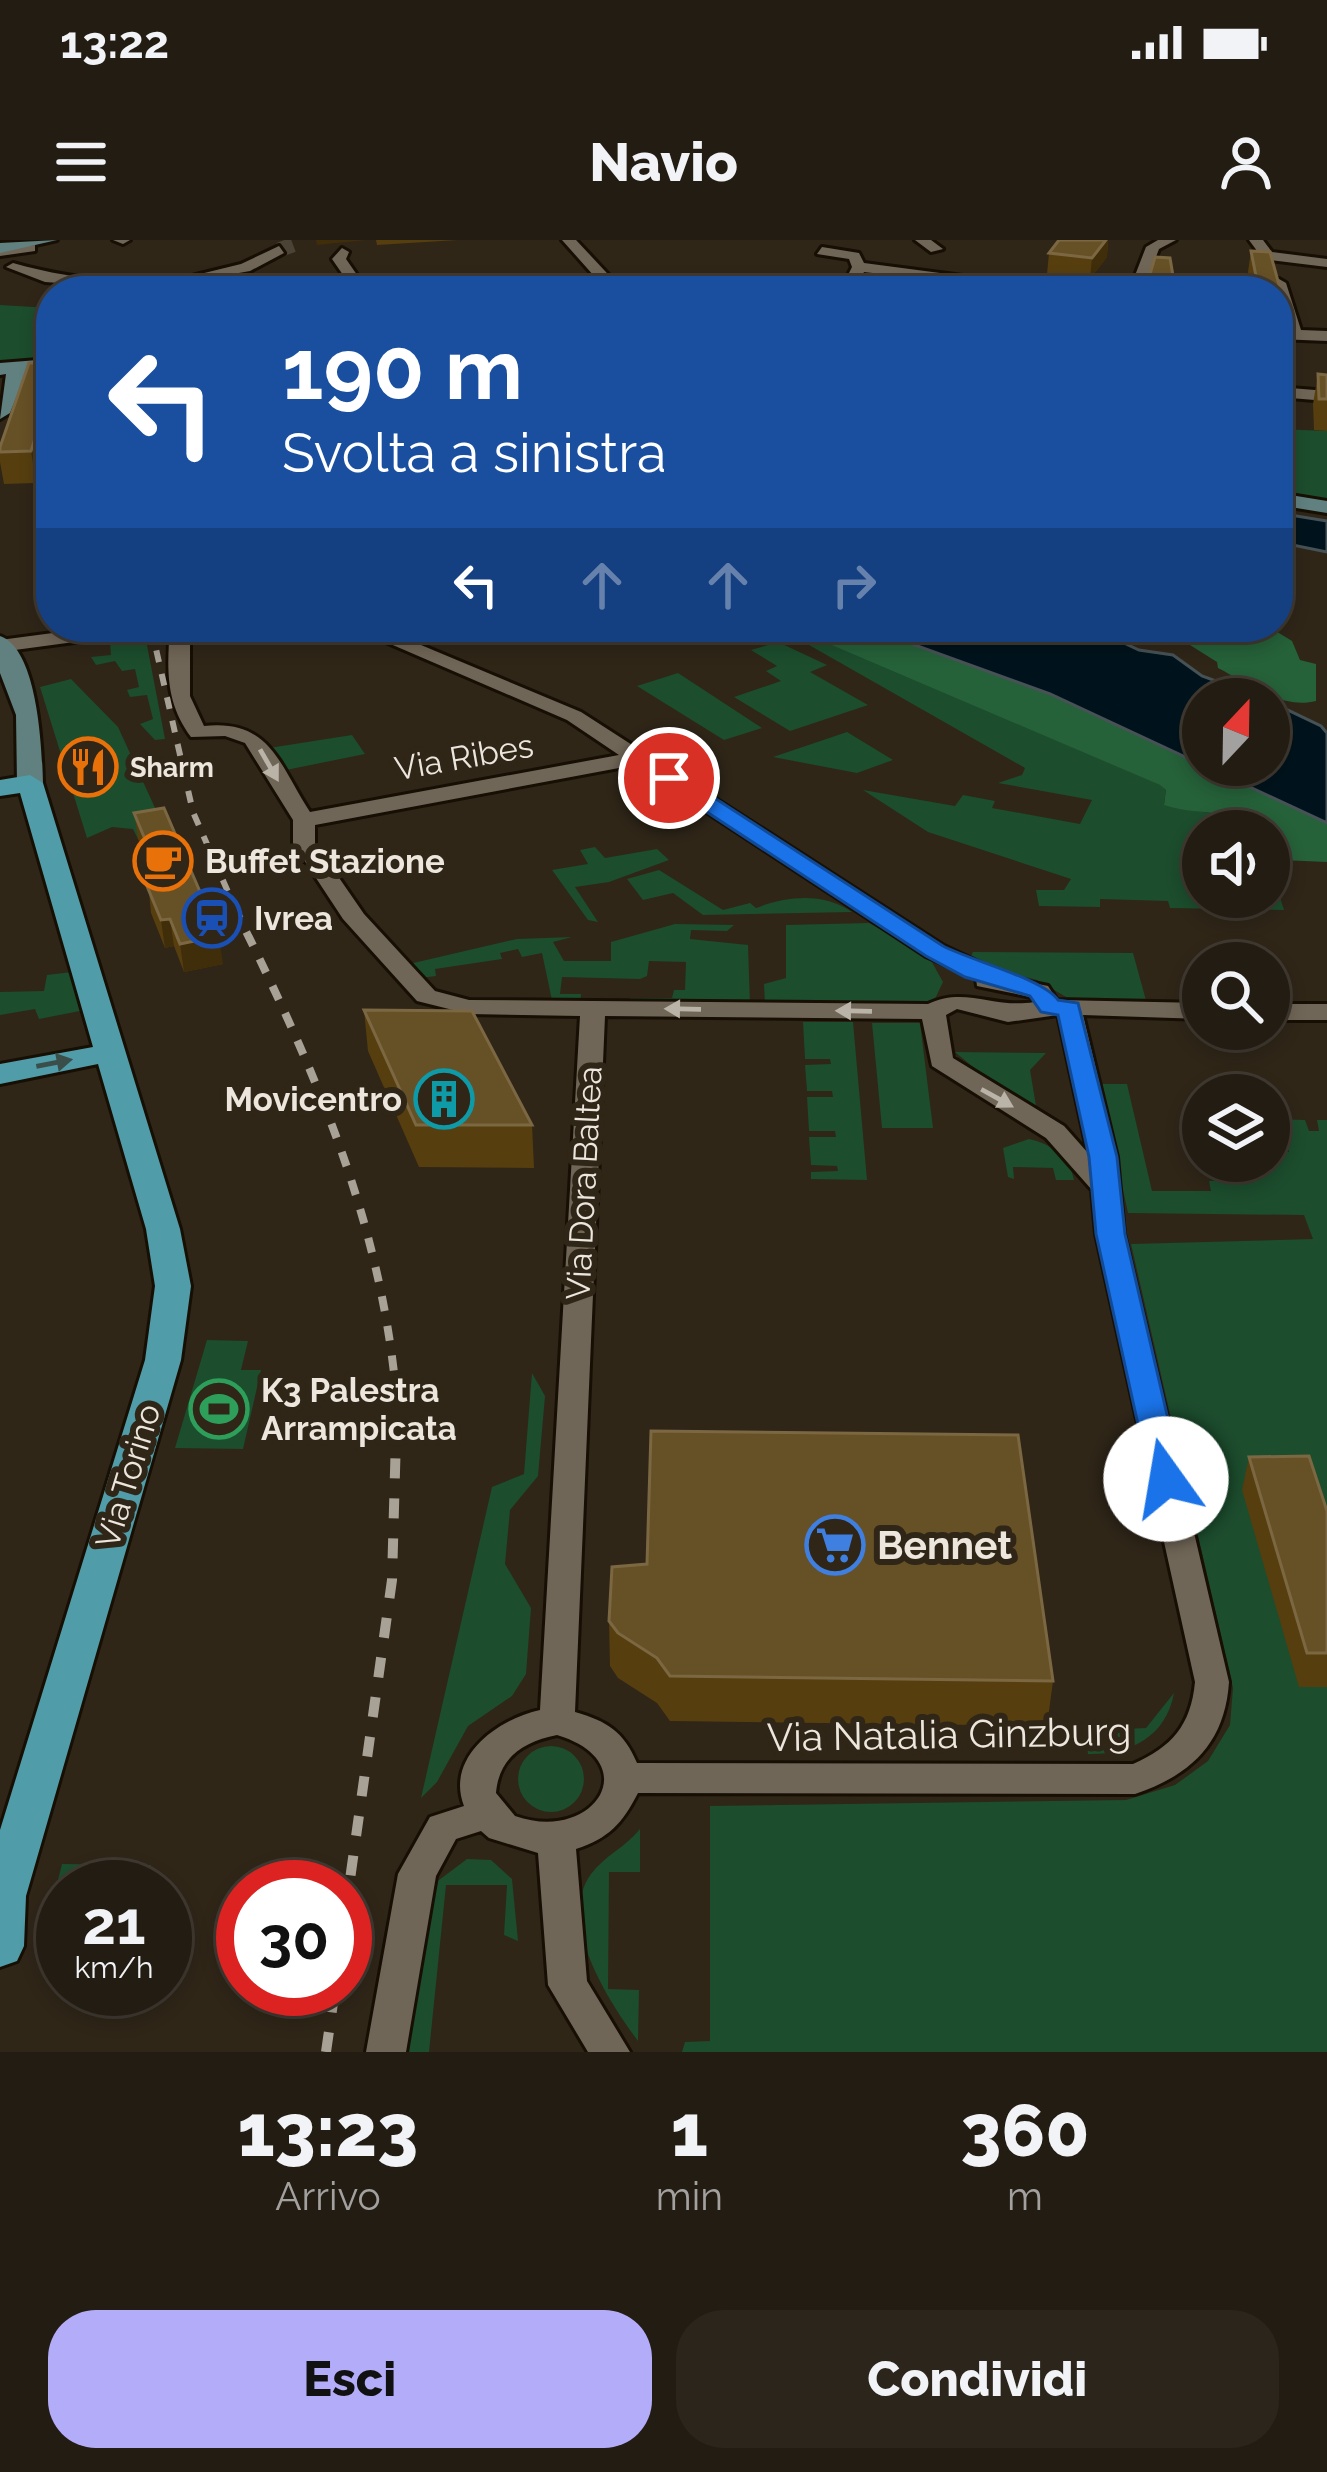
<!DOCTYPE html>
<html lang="it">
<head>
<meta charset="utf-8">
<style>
  body { margin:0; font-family:Raleway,sans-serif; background:#2b251b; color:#f1f3f6; height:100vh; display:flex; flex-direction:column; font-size:45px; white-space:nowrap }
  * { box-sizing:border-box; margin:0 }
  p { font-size:39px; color:#a3a19f }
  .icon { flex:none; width:66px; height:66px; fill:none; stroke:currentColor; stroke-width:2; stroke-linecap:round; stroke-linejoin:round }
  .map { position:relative; height:1812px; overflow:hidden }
  .details { display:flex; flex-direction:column; background:#231c12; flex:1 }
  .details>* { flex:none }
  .hud { position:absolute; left:36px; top:36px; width:1257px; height:366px; border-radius:48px; box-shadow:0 6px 18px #0003,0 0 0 3px #403a32; background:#1a4fa0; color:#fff; overflow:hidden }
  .needle { width:78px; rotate:22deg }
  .fabs { position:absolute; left:1182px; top:438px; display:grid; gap:24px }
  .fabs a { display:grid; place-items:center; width:108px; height:108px; border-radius:50%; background:#231c12; box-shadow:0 6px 18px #0003,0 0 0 3px #403a32; font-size:60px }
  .speed { position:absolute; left:36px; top:1620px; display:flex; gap:24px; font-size:60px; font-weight:700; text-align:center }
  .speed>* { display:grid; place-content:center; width:156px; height:156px; border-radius:50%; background:#231c12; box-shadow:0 6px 18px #0003,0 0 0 3px #403a32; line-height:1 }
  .speed small { font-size:30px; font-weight:400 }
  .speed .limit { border:18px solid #d22; background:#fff; color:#111 }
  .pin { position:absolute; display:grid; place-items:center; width:102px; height:102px; color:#fff; margin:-51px; border:6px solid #fff; border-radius:50%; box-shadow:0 3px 12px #0007 }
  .me { position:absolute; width:132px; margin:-66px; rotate:347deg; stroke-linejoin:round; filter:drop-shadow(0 0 9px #0008) }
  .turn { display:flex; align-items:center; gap:42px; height:252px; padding:0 48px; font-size:54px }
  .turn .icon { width:156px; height:156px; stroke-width:2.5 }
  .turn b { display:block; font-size:84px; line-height:102px }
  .lanes { display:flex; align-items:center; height:114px; padding:0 48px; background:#0003; justify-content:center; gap:60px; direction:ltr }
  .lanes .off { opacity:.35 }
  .eta { display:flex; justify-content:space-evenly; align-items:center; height:204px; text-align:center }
  .eta b { font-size:72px; font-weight:800; line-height:84px }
  .cta { display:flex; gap:24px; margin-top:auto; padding:24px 48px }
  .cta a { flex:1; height:138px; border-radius:48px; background:#b3adf9; color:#111; font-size:48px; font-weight:800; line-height:138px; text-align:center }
  .cta a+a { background:#2b251b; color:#f1f3f6 }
  .status { display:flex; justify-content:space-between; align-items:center; height:84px; padding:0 60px; background:#231c12; direction:ltr }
  .status svg { height:33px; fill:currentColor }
  header { display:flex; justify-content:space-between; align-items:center; height:156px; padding:0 48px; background:#231c12; font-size:54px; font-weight:800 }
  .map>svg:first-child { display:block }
  .green { fill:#1c4d2d }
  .forest { fill:#256139 }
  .water { fill:#00131c; stroke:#475256; stroke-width:3 }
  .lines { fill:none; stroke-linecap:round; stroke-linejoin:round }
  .minor-tunnel { stroke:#4b4336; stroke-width:15; stroke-dasharray:15 8; stroke-linecap:butt }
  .minor-casing { stroke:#170f04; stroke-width:6 }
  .secondary-casing { stroke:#170f04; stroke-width:6 }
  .primary-casing { stroke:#170f04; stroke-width:6 }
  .minor { fill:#706657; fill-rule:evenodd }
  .secondary { fill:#608180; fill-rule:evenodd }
  .primary { fill:#509ca8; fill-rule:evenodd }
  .rail-far2 { stroke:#a8a196; stroke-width:6; stroke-dasharray:12 12; stroke-linecap:butt }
  .rail-far1 { stroke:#a8a196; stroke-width:8; stroke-dasharray:15 15; stroke-linecap:butt }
  .rail { stroke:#a8a196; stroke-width:10; stroke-dasharray:20 20; stroke-linecap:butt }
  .wall { fill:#563e0f }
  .shaded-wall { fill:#402d0a }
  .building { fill:#665026; stroke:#7b6742; stroke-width:3 }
  .oneway { fill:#bab3a7 }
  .oneway2 { fill:#3b4f4a }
  .route { fill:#1a73e8; stroke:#114b97; stroke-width:3 }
  .labels { text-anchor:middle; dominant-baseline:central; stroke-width:12; stroke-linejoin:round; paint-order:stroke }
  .far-poi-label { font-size:27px; font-weight:bold; fill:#ece6dd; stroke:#2f2618; text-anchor:start }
  .street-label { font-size:33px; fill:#ece6dd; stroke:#2f2618 }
  .poi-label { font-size:33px; font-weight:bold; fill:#ece6dd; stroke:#2f2618; text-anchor:start }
  .near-poi-label { font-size:39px; font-weight:bold; fill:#ece6dd; stroke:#2f2618; text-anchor:start }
  .near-street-label { font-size:39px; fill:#ece6dd; stroke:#2f2618 }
</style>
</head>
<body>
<div class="status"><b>13:22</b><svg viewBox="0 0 49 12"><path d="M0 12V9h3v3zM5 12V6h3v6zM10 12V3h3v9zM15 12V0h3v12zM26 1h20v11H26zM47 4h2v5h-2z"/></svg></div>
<header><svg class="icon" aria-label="menu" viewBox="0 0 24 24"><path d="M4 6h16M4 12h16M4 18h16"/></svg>Navio<svg class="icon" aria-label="person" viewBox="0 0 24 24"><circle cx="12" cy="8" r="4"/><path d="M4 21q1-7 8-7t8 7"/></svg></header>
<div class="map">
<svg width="1327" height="1812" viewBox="0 0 1327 1812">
  <rect width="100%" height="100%" fill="#2f2618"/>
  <path class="green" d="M0,65L51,68L33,82L51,85V119L0,123Z
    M1278,189L1327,191V262L1278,254Z
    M759,387H819L808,393L1161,545L1166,550L1164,564L1229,577L1235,591H1203V657H1269V623L1284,670L1170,668L1168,661L1100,659V667L1039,666L1036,650H1064L1071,639L928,592L863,550L955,566L963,555L995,561L992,568L1080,584L1092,560L998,543L1022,535L1025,528L802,401Z
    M146,400L165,499L155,500L140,484L153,479L147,455L130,457L127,450L139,447L135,429L122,431L115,421L96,425L91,417L111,415L110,403Z
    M778,402L827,425L810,432L868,465L790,491L734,457L781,441L766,431L777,426L751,410Z
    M678,433L762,488L724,500L637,446Z
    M71,439L118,487L167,594L138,599L133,589L112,587L87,598L40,447Z
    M847,492L893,520L857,533L773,517Z
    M352,495L365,514L281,531L269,508Z
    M595,607L605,618L657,609L669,620L609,642L575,647L598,682L588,680L552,630L588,624L580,610Z
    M659,630L723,670L750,663L756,668C787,656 823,652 852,672L703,675L673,653L643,660L627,639Z
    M869,683L928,715L943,742L934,761L765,765L764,744L786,738V685Z
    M675,684L734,685L727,691L691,690L690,699L748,705L750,765H629L630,758H672L674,750H685L686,722L649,721L647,736L640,739L562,737L560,754H581L580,766L553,765L542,713L522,717L518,709L500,713L502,719L435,729L436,736L420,738L409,724L517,699L572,697L553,702L564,721H611V702Z
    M973,712L1133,713L1147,764L1073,761L1037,740L968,722Z
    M72,732L85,770L39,779L35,769L0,775V752L44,751L47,735Z
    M803,782H853L867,940L811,939V932L838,931L837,926L811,925L809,897H836L835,891H809L807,857H833L832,851H807L805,825L831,824L830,819H805Z
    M872,783H920L933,888H882Z
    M955,812L1046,813L1030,830L1036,866L996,846Z
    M1100,844H1127L1152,951H1211L1209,941L1229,940L1227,934H1207L1204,921H1269V909L1289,912L1287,905H1269V879L1305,880L1309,891H1319L1317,880H1327V1812H682L685,1802L710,1801V1566L1126,1560L1175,1545L1208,1521L1230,1485L1233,1448L1131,1004L1313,999L1304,975L1128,973Z
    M1029,899C1050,903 1070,918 1074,940H1056L1053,928L1013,927L1014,939L1008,937L1003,908Z
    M207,1100L248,1101L241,1130H261L243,1209L175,1208Z
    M532,1133L545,1156L538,1236L510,1270L505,1324L531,1368L526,1434L512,1456L468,1486L437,1542L421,1558L492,1247L524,1234Z
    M1174,1453C1166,1497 1130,1515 1088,1514L1085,1491L1146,1488Z
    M518 1539a33 33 0 1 1 66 0a33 33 0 1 1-66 0Z
    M640,1589V1632H609L608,1749L639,1750L638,1801C610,1763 556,1682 591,1634C604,1616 626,1607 640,1589Z
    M467,1619L491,1620L512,1639L518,1701L504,1695L507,1645H446L429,1812H407L435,1643Z
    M62,1624L151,1625L147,1647H63V1693L45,1692Z"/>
  <path class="forest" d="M819,387H865L1050,454L1327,583V622L1281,620L1269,606V591H1235L1228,576C1206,570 1187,573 1164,565L1166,550L1160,545L806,394Z
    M1269,387L1292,401L1300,420L1316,424V461C1282,470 1247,443 1218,428L1217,422L1182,400L1175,389Z"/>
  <path class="water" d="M1278,273L1327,281V312L1278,302Z
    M865,387L1003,391L1004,387H1090L1139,410L1173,415L1202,436L1265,459H1203V525H1269V461L1321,486L1327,493V583L1050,454Z"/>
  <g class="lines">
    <path class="minor-tunnel" d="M279,10L295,4"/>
    <defs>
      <path id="minor" d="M113,0H130L123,4Z
        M562,0H576L619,46L756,47L763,51H174L45,42L6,27L13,23C116,53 242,45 350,45L332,19L342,8L349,12L346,19L364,45L603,46Z
        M915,0H931L943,9L931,12Z
        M1158,0H1176L1159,9L1143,51H1129L1146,7Z
        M1249,0H1263L1272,12L1327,19V27L1263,19Z
        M35,5V11L0,16V8Z
        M279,6L284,13L250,31L199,40L192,36L241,24Z
        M822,7L859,13L864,23L1076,51H1031L864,32L854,51H840L852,27L849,19L817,14Z
        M1279,39L1286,43L1301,90L1327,91V101L1278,99V89L1286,90L1278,51L1272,43Z
        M1278,147L1327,151V161L1278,157Z
        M98,387H151L141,393L0,412V400Z
        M170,387H190V456L204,486C270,479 279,524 310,572L619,515L567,480L351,387H378L581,472L944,706L1014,739L1048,746L1057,760L1203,763V779L1083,775L1117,917L1124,994L1229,1442C1225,1503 1191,1535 1135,1554L638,1553C622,1584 609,1598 576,1609L587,1741L630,1812H588L548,1745L538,1613L489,1598L481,1591L456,1599L436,1636L406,1812H366L398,1634L430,1577L464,1566C445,1517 498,1479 540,1470L580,776L469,774L417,761L343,679L293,603V580L245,503L225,496L191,497C165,462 167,429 170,387ZM635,525L926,716L976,738L977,746L1031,757L1034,762C994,769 965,746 928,764L469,760L435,751L364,674L315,603V585ZM957,769L1008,782L1058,775L1088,913L1064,886L953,818L946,775ZM605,776L922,779L932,826L1046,898L1092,950L1096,994L1195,1442C1191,1485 1172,1507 1133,1524L637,1523C624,1492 607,1481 575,1472ZM557,1495C647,1522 594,1604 515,1576L496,1553C499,1517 523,1502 557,1495Z
        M1269,764H1327V780H1269Z"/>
      <path id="secondary" d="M57,0L0,13V3Z
        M51,119V131L26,133L10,173L0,179L6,134L0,135V123Z
        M1278,253L1327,261V273L1278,265Z
        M0,396C38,409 42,509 43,543L30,551L17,543L16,475L0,433Z"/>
      <path id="primary" d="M30,535L43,543L180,989L191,1046L181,1120L26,1656L24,1706L17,1721L0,1727V1590L145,1120L155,1046L146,989L98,824L0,844V824L93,807L20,553L0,556V540Z"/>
    </defs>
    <use href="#minor" class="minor-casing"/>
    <use href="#secondary" class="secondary-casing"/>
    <use href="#primary" class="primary-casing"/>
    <use href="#minor" class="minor"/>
    <use href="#secondary" class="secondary"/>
    <use href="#primary" class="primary"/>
    <path class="rail-far2" d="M151,387L193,572L235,668"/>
    <path class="rail-far1" d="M233,665C314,827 382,981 397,1163"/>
    <path class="rail" d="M345,1675L392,1340L397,1160
      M326,1812L335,1749"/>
  </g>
  <path class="wall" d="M376,0H458L377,5Z
    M1059,0H1108L1107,17L1090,39L1047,34L1049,13Z
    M1251,11L1270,12L1284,63L1280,85L1278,87V51H1252L1248,32Z
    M1148,41L1174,42L1173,51H1147Z
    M51,123V195L36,243L4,244L0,222V207Z
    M1318,134L1327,135V191L1314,190L1313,164Z
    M134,573L223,724L184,732L174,706L165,708L151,673L146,619L138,599Z
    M364,770L532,885L534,928L419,927L368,811Z
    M1249,1217L1327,1271V1447H1299L1242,1250Z
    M609,1381L1053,1441L1047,1486L670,1481L657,1463L618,1438L610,1426Z"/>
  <path class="shaded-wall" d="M316,0H367L317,5Z
    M1106,0H1108L1107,17L1090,39L1092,18Z
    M1284,63L1280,85L1278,87V68Z
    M51,148V195L36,243L31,211Z
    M170,679L174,706L165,708L161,680Z
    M219,696L223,724L184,732L180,704Z"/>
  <path class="building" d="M1059,0H1106L1092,18L1049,13Z
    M1251,11L1270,12L1284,63L1278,68V51H1259Z
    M1155,17L1170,18L1174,42L1148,41Z
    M29,123H51V148L31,211L0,212V207Z
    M1318,134L1327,135V159H1319Z
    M164,568L219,696L180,704L170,679L161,680L147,646L157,644L145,617L152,616L134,573Z
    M364,770L472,771L532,885H416Z
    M651,1191L1018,1195L1053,1441L670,1436L657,1418L618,1393L609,1381L612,1327L647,1324Z
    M1309,1216L1327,1271V1413H1307L1249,1217Z"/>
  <defs><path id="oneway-solid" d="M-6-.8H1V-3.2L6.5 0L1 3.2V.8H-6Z" transform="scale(3)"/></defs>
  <g class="oneway">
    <use href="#oneway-solid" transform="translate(269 525) rotate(60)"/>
    <use href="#oneway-solid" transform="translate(683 769) rotate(-179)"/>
    <use href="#oneway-solid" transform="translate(854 771) rotate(-179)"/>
    <use href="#oneway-solid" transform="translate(997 858) rotate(29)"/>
  </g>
  <use class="oneway2" href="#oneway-solid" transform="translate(54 823) rotate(-11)"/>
  <path class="route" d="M661,533H676L943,706C972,721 1044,739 1058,760L1078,763L1117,917L1125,994L1182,1239L1177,1247L1166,1251L1150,1239L1096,994L1089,917L1058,775L1041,772L1030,756L965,737L926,716L661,542Z"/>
  <defs>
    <symbol id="restaurant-ring" viewBox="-11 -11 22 22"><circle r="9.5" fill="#2f2618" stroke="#e8710a" stroke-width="1.5"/><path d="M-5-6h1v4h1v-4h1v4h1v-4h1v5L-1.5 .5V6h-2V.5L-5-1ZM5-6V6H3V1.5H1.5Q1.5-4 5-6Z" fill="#e8710a"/></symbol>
    <symbol id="cafe-ring" viewBox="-11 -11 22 22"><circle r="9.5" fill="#2f2618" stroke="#e8710a" stroke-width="1.5"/><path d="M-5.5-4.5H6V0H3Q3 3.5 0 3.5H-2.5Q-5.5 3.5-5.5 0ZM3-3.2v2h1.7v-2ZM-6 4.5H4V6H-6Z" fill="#e8710a"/></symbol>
    <symbol id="station-ring" viewBox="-11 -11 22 22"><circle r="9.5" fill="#2f2618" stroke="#1a4fb4" stroke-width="1.5"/><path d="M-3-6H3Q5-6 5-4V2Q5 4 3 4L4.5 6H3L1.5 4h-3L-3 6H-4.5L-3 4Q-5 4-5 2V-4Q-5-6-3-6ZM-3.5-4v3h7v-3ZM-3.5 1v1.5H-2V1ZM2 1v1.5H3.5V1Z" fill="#1a4fb4"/></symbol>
    <symbol id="building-ring" viewBox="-11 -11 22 22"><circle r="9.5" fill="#2f2618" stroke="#0f9aa8" stroke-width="1.5"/><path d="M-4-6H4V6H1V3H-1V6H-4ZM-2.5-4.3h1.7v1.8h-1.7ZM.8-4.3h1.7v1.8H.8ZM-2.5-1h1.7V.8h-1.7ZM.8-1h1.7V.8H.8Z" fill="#0f9aa8"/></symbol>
    <symbol id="stadium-ring" viewBox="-11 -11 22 22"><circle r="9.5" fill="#2f2618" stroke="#2e9e5b" stroke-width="1.5"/><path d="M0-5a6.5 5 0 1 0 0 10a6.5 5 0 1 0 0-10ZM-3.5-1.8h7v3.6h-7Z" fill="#2e9e5b"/></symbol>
    <symbol id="supermarket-ring" viewBox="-11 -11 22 22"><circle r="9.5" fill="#2f2618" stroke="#3f7fe0" stroke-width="1.5"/><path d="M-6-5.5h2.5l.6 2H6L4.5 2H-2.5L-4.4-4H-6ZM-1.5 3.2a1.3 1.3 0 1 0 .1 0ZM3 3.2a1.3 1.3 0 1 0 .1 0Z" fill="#3f7fe0"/></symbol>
  </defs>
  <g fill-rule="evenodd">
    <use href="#restaurant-ring" x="55" y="494" width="66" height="66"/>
    <use href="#cafe-ring" x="130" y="588" width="66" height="66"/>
    <use href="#station-ring" x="179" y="645" width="66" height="66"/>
    <use href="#building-ring" x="411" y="826" width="66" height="66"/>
    <use href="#stadium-ring" x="186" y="1136" width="66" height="66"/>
    <use href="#supermarket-ring" x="802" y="1272" width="66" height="66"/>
  </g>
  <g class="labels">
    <g class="far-poi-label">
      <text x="130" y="527">Sharm</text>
    </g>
    <g class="street-label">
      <text transform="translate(464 517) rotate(-10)">Via Ribes</text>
      <text transform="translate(584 943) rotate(-87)">Via Dora Baltea</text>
      <text transform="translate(128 1236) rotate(-73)">Via Torino</text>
    </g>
    <g class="poi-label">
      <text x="205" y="621">Buffet Stazione</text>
      <text x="254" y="678">Ivrea</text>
      <text x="402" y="859" text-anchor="end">Movicentro</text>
      <text x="261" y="1150">K3 Palestra<tspan x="261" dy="38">Arrampicata</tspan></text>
    </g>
    <g class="near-poi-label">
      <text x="877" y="1305">Bennet</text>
    </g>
    <g class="near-street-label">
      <text transform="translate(949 1494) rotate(-1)">Via Natalia Ginzburg</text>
    </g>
  </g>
</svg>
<div class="fabs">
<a><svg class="needle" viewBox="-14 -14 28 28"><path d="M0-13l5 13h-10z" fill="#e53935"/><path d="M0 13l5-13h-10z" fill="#a3a19f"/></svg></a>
<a><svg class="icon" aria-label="sound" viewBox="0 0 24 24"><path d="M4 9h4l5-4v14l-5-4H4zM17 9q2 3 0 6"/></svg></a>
<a><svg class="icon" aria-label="search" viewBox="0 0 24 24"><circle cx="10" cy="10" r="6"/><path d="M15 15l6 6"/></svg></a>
<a><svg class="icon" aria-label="layers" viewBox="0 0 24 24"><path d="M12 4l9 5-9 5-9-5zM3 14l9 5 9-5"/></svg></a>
</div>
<div class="speed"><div>21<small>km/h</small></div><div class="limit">30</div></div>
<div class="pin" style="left:669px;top:538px;background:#d93025"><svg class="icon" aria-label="arrive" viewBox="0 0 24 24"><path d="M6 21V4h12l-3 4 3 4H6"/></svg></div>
<svg class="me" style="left:1166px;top:1239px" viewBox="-20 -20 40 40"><circle r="19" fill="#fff"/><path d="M0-13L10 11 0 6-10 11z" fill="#1a73e8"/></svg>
<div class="hud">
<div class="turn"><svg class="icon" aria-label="left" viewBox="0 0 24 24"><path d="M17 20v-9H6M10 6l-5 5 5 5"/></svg><div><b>190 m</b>Svolta a sinistra</div></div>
<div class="lanes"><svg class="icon" aria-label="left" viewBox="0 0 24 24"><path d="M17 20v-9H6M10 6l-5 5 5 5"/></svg><svg class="icon off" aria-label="ahead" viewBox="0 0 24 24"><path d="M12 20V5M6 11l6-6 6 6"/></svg><svg class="icon off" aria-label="ahead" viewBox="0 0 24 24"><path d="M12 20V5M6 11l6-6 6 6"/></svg><svg class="icon off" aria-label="right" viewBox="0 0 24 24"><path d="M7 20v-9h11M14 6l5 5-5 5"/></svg></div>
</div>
</div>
<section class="details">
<div class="eta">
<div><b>13:23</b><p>Arrivo</p></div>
<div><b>1</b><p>min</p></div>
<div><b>360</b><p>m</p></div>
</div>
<div class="cta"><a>Esci</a><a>Condividi</a></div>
</section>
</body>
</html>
